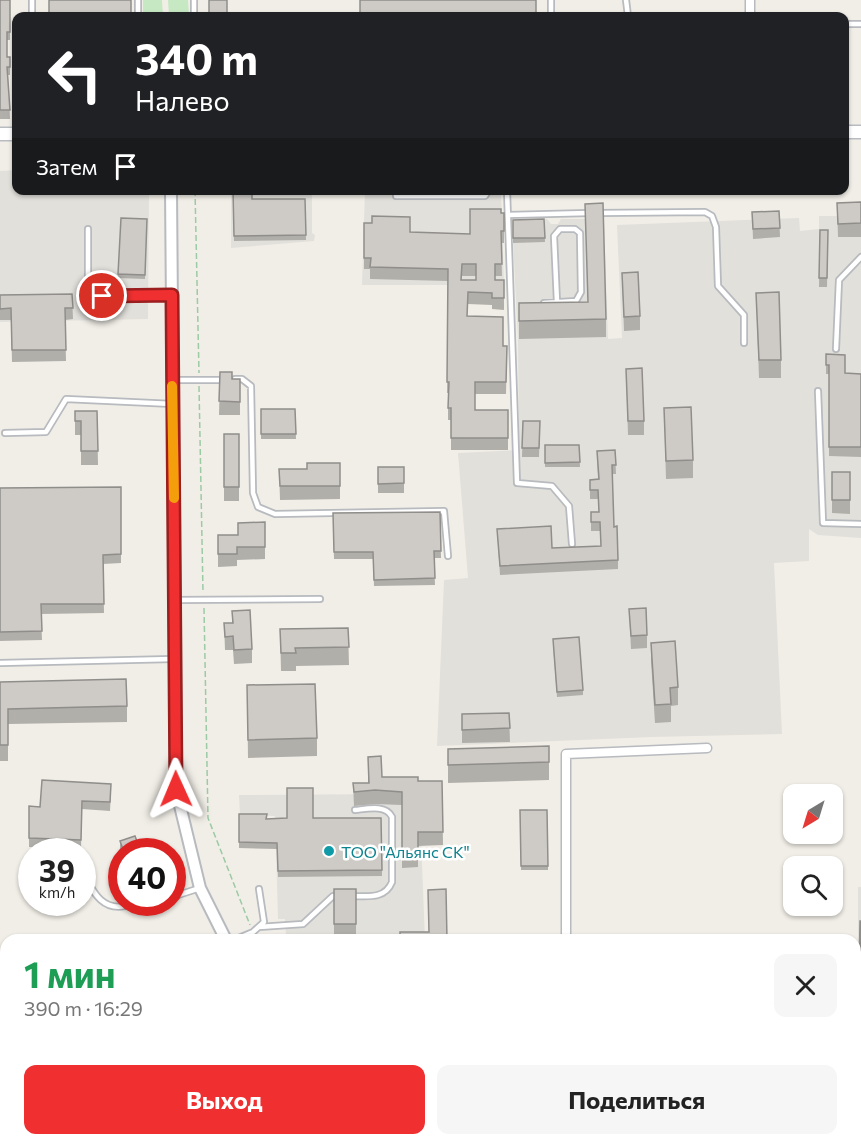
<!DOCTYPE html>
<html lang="ru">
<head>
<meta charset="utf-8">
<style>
  body { margin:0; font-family:Commissioner,sans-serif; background:#f6f6f6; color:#222; height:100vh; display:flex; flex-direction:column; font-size:22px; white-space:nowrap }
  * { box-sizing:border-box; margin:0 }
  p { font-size:20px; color:#767676 }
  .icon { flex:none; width:33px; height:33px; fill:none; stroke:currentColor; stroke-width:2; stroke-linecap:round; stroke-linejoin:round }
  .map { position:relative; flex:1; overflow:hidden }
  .panel { position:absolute; left:0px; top:934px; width:861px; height:212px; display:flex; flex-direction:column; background:#fff; border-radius:18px 18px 0 0; box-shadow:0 2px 4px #0004 }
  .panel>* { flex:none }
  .hud { position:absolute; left:12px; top:12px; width:837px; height:183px; border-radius:12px; box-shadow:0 2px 4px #0004; background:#202124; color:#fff; overflow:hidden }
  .needle { width:39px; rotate:218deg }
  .controls { position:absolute; left:783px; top:784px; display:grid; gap:12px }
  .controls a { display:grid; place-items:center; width:60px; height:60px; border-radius:12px; background:#fff; box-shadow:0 2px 4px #0004; font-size:30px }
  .speed { position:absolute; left:18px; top:838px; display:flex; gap:12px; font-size:30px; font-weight:700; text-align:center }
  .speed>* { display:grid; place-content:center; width:78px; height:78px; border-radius:50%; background:#fff; box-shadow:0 2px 4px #0004; line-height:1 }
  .speed small { font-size:15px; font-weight:400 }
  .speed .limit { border:9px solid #d22; background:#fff; color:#111 }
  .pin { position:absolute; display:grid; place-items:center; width:51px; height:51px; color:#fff; margin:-26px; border:3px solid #fff; border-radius:50%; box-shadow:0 2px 6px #0007 }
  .me { position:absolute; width:66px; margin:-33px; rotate:359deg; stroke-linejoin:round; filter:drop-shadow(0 0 4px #0008) }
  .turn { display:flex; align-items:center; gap:21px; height:126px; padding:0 24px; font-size:27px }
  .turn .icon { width:78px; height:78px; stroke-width:2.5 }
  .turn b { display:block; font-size:42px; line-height:51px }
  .then { display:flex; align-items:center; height:57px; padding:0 24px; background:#0003; gap:12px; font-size:22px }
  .round { display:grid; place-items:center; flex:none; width:63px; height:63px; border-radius:12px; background:#f6f6f6 }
  .headline { display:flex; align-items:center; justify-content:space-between; height:102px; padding:0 24px }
  h1 { font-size:36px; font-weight:700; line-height:45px; color:#1e9e55 }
  .action { display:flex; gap:12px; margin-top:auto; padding:12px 24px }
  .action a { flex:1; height:69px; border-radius:12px; background:#ef2f30; color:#fff; font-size:24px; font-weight:700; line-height:69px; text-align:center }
  .action a+a { background:#f6f6f6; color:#222 }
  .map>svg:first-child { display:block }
  .industrial { fill:#e2e0db }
  .green { fill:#c6e9c3 }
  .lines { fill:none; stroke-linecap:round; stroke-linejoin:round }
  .service-casing { stroke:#b7babe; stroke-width:8 }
  .minor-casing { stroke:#b7babe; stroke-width:11 }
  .tertiary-casing { stroke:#b7babe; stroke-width:14 }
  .secondary-casing { stroke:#b8bcc1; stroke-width:15 }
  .path { stroke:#9ccaa5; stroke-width:1.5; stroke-dasharray:6 3; stroke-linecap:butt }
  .service { stroke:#fff; stroke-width:4.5 }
  .minor { stroke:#fff; stroke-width:8 }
  .tertiary { stroke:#fff; stroke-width:10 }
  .secondary { stroke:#fff; stroke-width:12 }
  .rail-casing { stroke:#b5b6b7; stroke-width:5 }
  .rail { stroke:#fff; stroke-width:3; stroke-dasharray:9; stroke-linecap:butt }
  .wall { fill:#b1afaa; fill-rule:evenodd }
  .building { fill:#cecbc6; stroke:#908e8b; stroke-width:1.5; fill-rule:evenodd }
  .route-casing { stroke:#9b1f1f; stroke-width:15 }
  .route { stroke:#ef2f30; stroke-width:10 }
  .slow { stroke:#f59e0b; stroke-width:10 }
  .culture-dot { fill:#0f9aa8; stroke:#fff; stroke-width:2 }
  .labels { text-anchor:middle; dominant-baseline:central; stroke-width:5; stroke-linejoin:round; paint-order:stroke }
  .culture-label { font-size:16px; fill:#0d838f; stroke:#fff; text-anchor:start }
</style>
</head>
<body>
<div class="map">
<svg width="861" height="1145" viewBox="0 0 861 1145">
  <rect width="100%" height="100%" fill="#f1eee7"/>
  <path class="industrial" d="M16,170V190L149,191L148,319L0,322V171Z
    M231,191H312V233L315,235L314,241L231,248Z
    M365,191H501L504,285H362Z
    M819,216H861V538L818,535L809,529V561L774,563L782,734L652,737L437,746L444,580L468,578L458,453L519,450L518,340L512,222L547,219L551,224H558L561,219H601L604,222L608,339L622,338L617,225L799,218L800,231L819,229Z
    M419,787L425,940H290L286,936L285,919H278L275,816L240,815L239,795L388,794Z
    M858,887H861V1076H855V1019H858Z"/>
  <path class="green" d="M143,0H162L163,16H143Z
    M168,0H188L189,16H169Z"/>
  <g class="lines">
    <defs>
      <path id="service" d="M32,0V16
        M551,0V16
        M626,0L628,16
        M138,16V0
        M194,16V0
        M844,24H861
        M507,190L517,483L552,486L569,506L572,544
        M396,196H485L489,190
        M598,213L705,212L712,216L716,227L718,286L744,315V343
        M508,215L589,213
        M88,229V278L102,296L172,295
        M544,303L576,301L581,292L580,233L575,229H560L554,236L557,302
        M836,349L839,280L861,257
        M235,379H242L251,386L253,493L258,507L275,514L444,511L448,556
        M173,380H224
        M818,391L823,523L861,524
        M5,433L46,432L66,399L173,404
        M175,600L320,599
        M0,663L173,659
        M82,870C93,893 104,916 134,903
        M350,896C366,896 385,900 392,882V817C386,804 366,809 355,810
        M172,897L200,888
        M259,927L303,924L333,896H339
        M234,940L253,932L264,922L259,889
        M855,1035L861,1032
        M855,1133H861
        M815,1145V1140"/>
      <path id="minor" d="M750,0V16
        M566,940V754L707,748
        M552,1145L554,1140"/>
      <path id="tertiary" d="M171,190L176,789L200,888L226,940
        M322,1140L324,1145"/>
      <path id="secondary" d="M844,132H861
        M0,134H16"/>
    </defs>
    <use href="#service" class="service-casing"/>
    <use href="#minor" class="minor-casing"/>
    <use href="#tertiary" class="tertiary-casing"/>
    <use href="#secondary" class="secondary-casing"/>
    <path class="path" d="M195,190L199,373
      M199,386L203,592
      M204,608L208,818L250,925
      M349,1140L352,1145"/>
    <use href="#service" class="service"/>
    <use href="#minor" class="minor"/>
    <use href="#tertiary" class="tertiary"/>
    <use href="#secondary" class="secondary"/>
    <defs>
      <path id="rail" d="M193,1140L196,1145"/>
    </defs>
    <use href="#rail" class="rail-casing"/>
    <use href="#rail" class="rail"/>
  </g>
  <path class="wall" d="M0,0H10V40H7V57H10V75H8L10,119H0Z
    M233,190L252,199H305L306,240L234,241Z
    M861,202V237H838L837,203Z
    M585,204L606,319V337L519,339V303L588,302Z
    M779,211L780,237L753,239L752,212Z
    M501,213H504V243H501L502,276H495V280H504V310L492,309V305L468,304L467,316L503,346H507L506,394H475V410H508V450H451V420H448V393H447L448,281L370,279V269H364V223L410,232L470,234ZM462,276H476V280H461Z
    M147,219L145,279L118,278V274Z
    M544,219L545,242L513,243V220Z
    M820,230H828L827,287H819Z
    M622,273L640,316V330L624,331Z
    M756,293L781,360V378H759Z
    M72,294L73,319L65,320L66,361L12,362L11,320H0V295Z
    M826,354L845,373L861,374V457L829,456V374H826Z
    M626,369L644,421V435H628Z
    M220,372L232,379H240V415H219Z
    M664,408L693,460V478L666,479Z
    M261,409H295L296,439H261Z
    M75,411H97L98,465H81V435H75Z
    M523,421H540L539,457H522Z
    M224,434H239V501H224Z
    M545,445H579L580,467H545Z
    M615,450L616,474H612L614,527L618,560V569L500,575L497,529L552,548L601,546L600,531H591V512H599L598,499H590V480L598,479L597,451Z
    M340,463V499L280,500L279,469H307Z
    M378,467H404V493H378Z
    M832,472H850V514L832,513Z
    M121,487V563L103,564L104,613L41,614L42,640L0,641V488Z
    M440,512L441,558H434L435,585L374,586L373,559H334L333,513Z
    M265,522V559L237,560V566L218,567V535H238Z
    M629,609L647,635V648L631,649Z
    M232,611L252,649V663L234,664L233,650H225L224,623H232Z
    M348,628L349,665L296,666V671H281L280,629Z
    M651,643L678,687V705L671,706V722L655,723L651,661Z
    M553,644L583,690V695L557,697Z
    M0,682L127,706V722L8,724V761H0Z
    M247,685L317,738V756L248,758Z
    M509,713L510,742L462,743V714Z
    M448,749L549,762V780L448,783Z
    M368,757L382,777L418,781H442L443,845L418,846V867L402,868V805L375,804L354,806L353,783H368Z
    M111,792L110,811L82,809L81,848L29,847V806L40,807Z
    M520,810L548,866V870H521Z
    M239,814L266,819L381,818L382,876L278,877L277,849L239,848Z
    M120,841L141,852H122V858L120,855Z
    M334,889H356V938H334Z
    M860,921H861V987H859Z
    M855,1039H861V1076H855Z
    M202,1140H274L276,1145H205Z"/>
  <path class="building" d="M0,0H10V32H7V57H10V67H7L10,110H0Z
    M49,0H131V16H49Z
    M209,0H227V16H209Z
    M360,0H536V16H360Z
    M233,190H252V199H305L306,235L234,236Z
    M861,202V223L838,224L837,203Z
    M603,203L606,319L519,321V303L588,302L585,204Z
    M470,209H501V213H504V231H501L502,264H495V280H504V298H492V293L468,292L467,316L503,317V346H507L506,382H475V410H508V438H451V408H448L449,382H447L448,269L370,267L371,258H364V223H372V216L410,217V232L470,234ZM462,264H476V280H461Z
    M779,211L780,228L753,229L752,212Z
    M121,218L147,219L145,275L118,274Z
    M544,219L545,238H513V220Z
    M820,230H828L827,278H819Z
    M638,272L640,316L624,317L622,273Z
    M779,292L781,360H759L756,293Z
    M72,294L73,308H65L66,350H12L11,308L0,309V295Z
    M826,354L845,355V373L861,374V447H829V365H826Z
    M642,368L644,421H628L626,369Z
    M220,372H232V379H240V402L219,401Z
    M691,407L693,460L666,461L664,408Z
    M261,409H295L296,434H261Z
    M75,411H97L98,451H81V421H75Z
    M523,421H540L539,448H522Z
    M224,434H239V487H224Z
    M545,445H579L580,462L545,463Z
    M615,450L616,465H612L614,527L617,526L618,560L500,566L497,529L551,526L552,548L601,546L600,522H591V512H599L598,490H590V480L599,479L597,451Z
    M307,463H340V486H280L279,469H307Z
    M378,467H404V483L378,484Z
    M832,472H850V500H832Z
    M121,487V554L103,555L104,604H41L42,631L0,632V488Z
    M440,512L441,551H434L435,578L374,580L373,552H334L333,513Z
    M265,522V547H237V554H218V535H238V523Z
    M646,608L647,635L631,636L629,609Z
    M250,610L252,649L234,650L233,636L225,637L224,623H233L232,611Z
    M348,628L349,647L295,648L296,653H281L280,629Z
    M579,637L583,690L557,692L553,639Z
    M675,641L678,687L670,688L671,704L655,705L651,643Z
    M126,679L127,706L8,709V745H0V682Z
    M315,684L317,738L248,740L247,685Z
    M509,713L510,728L462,730V714Z
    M549,746V762L448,765V749Z
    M381,756L382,777H418V781H442L443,832H418V854H402V792L375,790L354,792L353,783H369L368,757Z
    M42,780L111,784L110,802L82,801L81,840L29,838V806L40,807Z
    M287,788H313V818H381L382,870L278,871L277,843L239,842V814H267L266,819L287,818Z
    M520,810H547L548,866H521Z
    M135,836L141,852H124L120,841Z
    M334,889H356V924H334Z
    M446,889L447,940H400V932H429L428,890Z
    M860,921H861V974H859Z
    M855,1039H861V1062H855Z
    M206,1140H274L276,1145H208Z
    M568,1140H620L618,1145H565Z
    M700,1140H807V1145H700Z"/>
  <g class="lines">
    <defs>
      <path id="route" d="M102,296L172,295L176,789"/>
    </defs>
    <use href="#route" class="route-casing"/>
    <use href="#route" class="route"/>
    <path class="slow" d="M172,386L174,498"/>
  </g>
  <circle class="culture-dot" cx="329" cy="851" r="6"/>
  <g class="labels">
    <g class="culture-label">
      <text x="341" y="851">ТОО "Альянс СК"</text>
    </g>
  </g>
</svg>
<div class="controls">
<a><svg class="needle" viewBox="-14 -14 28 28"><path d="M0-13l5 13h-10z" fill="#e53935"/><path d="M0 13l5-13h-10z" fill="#767676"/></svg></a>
<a><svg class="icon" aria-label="search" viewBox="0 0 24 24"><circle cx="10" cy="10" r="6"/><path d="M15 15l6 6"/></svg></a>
</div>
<div class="speed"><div>39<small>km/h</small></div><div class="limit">40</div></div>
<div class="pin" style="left:102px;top:296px;background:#d93025"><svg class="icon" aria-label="arrive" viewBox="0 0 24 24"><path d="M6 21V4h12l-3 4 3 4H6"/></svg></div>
<svg class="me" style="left:176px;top:789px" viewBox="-20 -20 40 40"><path d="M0-17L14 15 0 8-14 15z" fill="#ef2f30" stroke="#fff" stroke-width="4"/></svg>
<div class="hud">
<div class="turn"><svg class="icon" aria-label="left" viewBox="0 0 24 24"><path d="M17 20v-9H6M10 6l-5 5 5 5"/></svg><div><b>340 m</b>Налево</div></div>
<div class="then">Затем<svg class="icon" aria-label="arrive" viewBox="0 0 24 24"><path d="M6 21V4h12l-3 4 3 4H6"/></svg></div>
</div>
<section class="panel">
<div class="headline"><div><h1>1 мин</h1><p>390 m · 16:29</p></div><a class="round"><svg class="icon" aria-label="close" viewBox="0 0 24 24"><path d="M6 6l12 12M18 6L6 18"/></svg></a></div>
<div class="action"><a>Выход</a><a>Поделиться</a></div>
</section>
</div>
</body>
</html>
